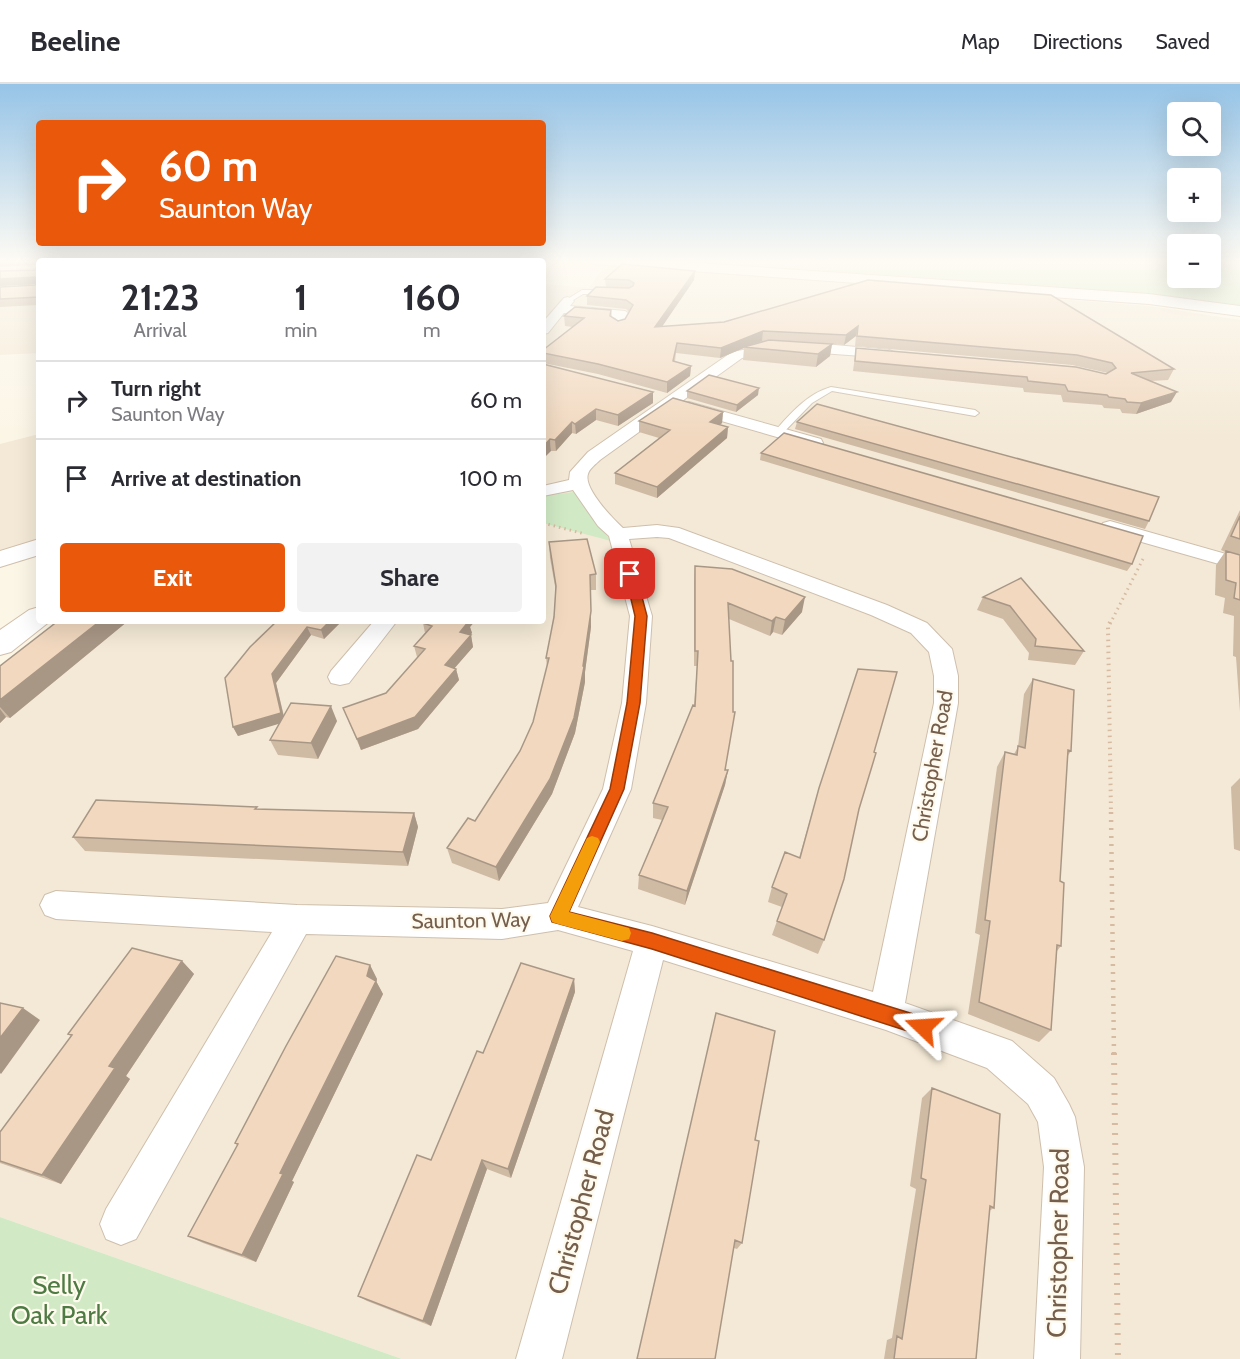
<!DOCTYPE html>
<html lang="en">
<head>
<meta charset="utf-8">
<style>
  body { margin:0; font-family:Cabin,sans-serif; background:#f2f2f3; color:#2b2b33; height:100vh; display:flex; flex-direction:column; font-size:22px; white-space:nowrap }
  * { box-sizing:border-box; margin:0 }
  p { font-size:20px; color:#7c7c81 }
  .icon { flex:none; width:33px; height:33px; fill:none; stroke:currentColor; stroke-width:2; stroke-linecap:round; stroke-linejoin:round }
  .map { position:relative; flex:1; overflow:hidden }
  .panel { position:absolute; left:36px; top:174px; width:510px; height:366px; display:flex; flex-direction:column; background:#fff; border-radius:6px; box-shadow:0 6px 24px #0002 }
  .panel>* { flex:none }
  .guide { position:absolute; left:36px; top:36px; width:510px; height:126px; border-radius:6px; box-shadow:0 6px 24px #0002; background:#ea580c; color:#fff; overflow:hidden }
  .fabs { position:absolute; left:1167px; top:18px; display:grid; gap:12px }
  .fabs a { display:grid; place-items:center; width:54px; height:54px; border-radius:6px; background:#fff; box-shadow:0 6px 24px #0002; font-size:30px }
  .pin { position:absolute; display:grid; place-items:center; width:51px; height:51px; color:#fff; margin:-26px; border-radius:12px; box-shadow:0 3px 9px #0006 }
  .me { position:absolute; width:66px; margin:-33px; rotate:290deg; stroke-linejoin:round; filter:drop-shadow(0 0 4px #0008) }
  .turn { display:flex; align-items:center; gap:21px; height:126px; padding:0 24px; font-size:27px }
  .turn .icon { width:78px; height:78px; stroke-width:2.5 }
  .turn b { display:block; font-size:42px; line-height:51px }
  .eta { display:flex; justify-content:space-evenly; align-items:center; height:102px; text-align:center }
  .eta b { font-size:36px; font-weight:700; line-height:42px }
  .button { display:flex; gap:12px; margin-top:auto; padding:12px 24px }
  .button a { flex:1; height:69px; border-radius:6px; background:#ea580c; color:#fff; font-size:24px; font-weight:700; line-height:69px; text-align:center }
  .button a+a { background:#f2f2f3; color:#2b2b33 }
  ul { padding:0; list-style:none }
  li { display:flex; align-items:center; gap:18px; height:78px; padding:0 24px; border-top:2px solid #e1e1e2 }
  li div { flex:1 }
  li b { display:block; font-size:22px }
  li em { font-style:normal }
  header { display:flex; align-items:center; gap:36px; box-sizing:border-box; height:84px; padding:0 30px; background:#fff; border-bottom:2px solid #e1e1e2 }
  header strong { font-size:28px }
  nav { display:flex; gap:33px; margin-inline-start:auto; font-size:21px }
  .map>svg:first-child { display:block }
  .residential { fill:#f4e9d6 }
  .green { fill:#d1eac5 }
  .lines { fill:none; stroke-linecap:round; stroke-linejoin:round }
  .lane-casing { stroke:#cebfad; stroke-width:2 }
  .street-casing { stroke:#cebfad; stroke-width:2 }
  .secondary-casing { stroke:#d1bfab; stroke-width:2 }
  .path-far3 { stroke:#d6bba2; stroke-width:3; stroke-dasharray:1.5 4; stroke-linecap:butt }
  .path-far2 { stroke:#d6bba2; stroke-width:4; stroke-dasharray:1.5 4.5; stroke-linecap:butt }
  .path-far1 { stroke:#d6bba2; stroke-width:4.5; stroke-dasharray:2 6; stroke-linecap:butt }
  .path { stroke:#d6bba2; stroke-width:6; stroke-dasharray:2 8; stroke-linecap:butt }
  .lane { fill:#fff; fill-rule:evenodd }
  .street { fill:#fff; fill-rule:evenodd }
  .secondary { fill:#fff; fill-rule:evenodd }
  .wall { fill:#cfbaa4 }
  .shaded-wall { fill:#a99786 }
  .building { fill:#f1d8bf; stroke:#a99786; stroke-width:1.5 }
  .route { fill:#ea580c; stroke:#983908; stroke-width:1.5 }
  .slow { fill:#f59e0b }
  .labels { text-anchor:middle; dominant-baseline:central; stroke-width:4.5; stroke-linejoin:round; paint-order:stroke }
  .street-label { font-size:21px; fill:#755f4c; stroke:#fffaee }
  .near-street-label { font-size:26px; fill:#755f4c; stroke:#fffaee }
  .near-park-label { font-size:26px; fill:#4e7b43; stroke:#fffaee }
</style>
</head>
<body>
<header>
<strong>Beeline</strong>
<nav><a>Map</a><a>Directions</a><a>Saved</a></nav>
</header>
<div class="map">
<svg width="1240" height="1275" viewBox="0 0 1240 1275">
  <rect width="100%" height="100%" fill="#fcf6e7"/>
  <path class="residential" d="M543,178L555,179L544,200L589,204L606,180L1149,222L1240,236V1275H402L0,1133V583L61,537H543Z
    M39,207V269L0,271V209Z
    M39,350V455L0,467V360Z"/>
  <path class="green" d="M612,176H1177L1178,194H1210L1211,176H1240V225L1142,214Z
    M574,408L611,457L543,439V412Z
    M0,1133L402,1275H0Z"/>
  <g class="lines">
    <defs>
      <path id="lane" d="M582,206H608L611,208L608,210H583L570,218H566V216Z
        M831,303L975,326L979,329L975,332L832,307L812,319L781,351H775V347C791,329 807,310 831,303Z"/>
      <path id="street" d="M568,213L574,217L570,222L625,227L631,231L623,243L618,244L611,240L616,234L564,229L548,249L543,250V238L564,214Z
        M813,259L890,266L897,270L890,274L793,267L742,274L600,376C596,380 589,385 588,390C583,404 613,435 623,444L657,441L679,444L887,521L927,539L952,565L958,592V619L905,919L1012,957L1054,994L1069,1020L1075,1033L1084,1083L1080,1275H1034L1044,1083L1038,1038L1028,1020L987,984L886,946L663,876L562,1275H516L633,867L558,846L502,855L306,850L136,1155L121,1161L106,1155L100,1140L106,1125L272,848L56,835L45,831L40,821L45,811L56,807L297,821L502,825L548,819L603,705L622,619L630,532L609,452L598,442L573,406L543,412V402L569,396L570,388L588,368L732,268L774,260ZM657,453L669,454L871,531L911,549L929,568L934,592V619L873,908L652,842L578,823L631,705L646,619L652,532L629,455Z
        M689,318L821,355L823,359L815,364L683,326L681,323L683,320Z
        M1110,437L1240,474V486L1103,447L1100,443L1103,439Z
        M374,537H397L349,599L340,601L331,599L328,593L331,587Z"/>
      <path id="secondary" d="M309,176H355L308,177Z
        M586,176H654L1149,210L1240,222V232L1149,220L593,180Z
        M39,455V471L0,483V467Z
        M39,523V537L49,538L11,568L0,571V546L29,526Z"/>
    </defs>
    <use href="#lane" class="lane-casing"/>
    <use href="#street" class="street-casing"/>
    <use href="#secondary" class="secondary-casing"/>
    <path class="path-far3" d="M543,439L585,450
      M1110,540L1143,475"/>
    <path class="path-far2" d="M1110,538L1108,543L1111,730"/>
    <path class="path-far1" d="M1111,728L1114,971"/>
    <path class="path" d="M1114,969L1118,1275"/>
    <use href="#lane" class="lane"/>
    <use href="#street" class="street"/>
    <use href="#secondary" class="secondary"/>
  </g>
  <path class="wall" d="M0,176H249V177H39V221L0,223V203L35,201L37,200L0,202V187L36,186L37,181L0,183Z
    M695,187L694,196L662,242L724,238L868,196L1174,285L1168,296L1151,297L1171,318L1136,330L1122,329L1120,325L1104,324L1102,321L1063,318L1061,311L1024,308L1023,304L853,287L856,264L1106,290L1108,289L1072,281L855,262L856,252L844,261L832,260L830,272L816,283L743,276L744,264L720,274L676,269L675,278L691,282L690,292L667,309L598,290L543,279V266L573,243L565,242L564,232L611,226L612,233L618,237L625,235L629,228L626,225L587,221V212L606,204L605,195Z
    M543,280L653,308V319L618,342L596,336L576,350L572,349L556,367H551Z
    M687,307L758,311L736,328L687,314Z
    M723,328L722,339L720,341L728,343L727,354L657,414L615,400V389L659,354L639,348V337Z
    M797,338L1149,437L1145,445L795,345Z
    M761,369L1132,480L1127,487L760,376Z
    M1240,426V628L1236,573L1233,572L1234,532L1223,529L1225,514L1215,511L1216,481L1225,468L1221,466Z
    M549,458L596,490V506H591V543L585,588V598L575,649L552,710L499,797L452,779L447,764L475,737L520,667L533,638L547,583L546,574L554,533L556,508L550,474Z
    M695,482L802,528L782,551L773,548L770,552L729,535L725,686H728L725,701L685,821L638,805L639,791L662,736L653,734V719L694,621L697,582H694V497Z
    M1021,494L1084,567L1075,581L1028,576L1029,569L1003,535L977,526L983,513Z
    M58,537H128L10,634L6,633L0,639V582Z
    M277,537H342L324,555L311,551L276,599L284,632L337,637L318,675L278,671L270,656L279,639L238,652L233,643Z
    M424,537H475L470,543L472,549L470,551H471L473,563L454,584L456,585L459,596L418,645L361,666L343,624L386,609L418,573H417L414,562L425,549L423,539Z
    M1033,595L1071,667L1067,673L1060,797L1061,862L1057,867L1051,946L1039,958L968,930L980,851L975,849L997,683L1005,668L1014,670L1018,663L1024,610Z
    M874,668L824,856L818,870L772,851L782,823L768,818L772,803L799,774L819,704Z
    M1240,694V775V767L1234,765L1231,703Z
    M258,726L414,729L418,743L408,782L85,767L73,753Z
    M182,877L194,890L126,992L130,995L61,1100L0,1079V1048L71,952L68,950Z
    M370,881L377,895L376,897L383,910L292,1097L294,1098L256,1178L203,1159L188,1152L238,1062L235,1059Z
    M574,895L575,908L511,1094L487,1085L431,1242L367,1217L358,1212L431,1076L483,969Z
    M932,1004L994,1124L989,1127L976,1275H884L887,1256L892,1254L916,1105L910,1102L922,1014Z
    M755,1056L742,1159L737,1165L734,1164L637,1275Z"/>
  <path class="shaded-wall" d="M695,187L694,196L655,253V243Z
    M35,193L39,200L0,202V195Z
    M858,242L856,252L844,261L846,251Z
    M763,247L762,257L746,263H744V264L720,274L721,264Z
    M832,260L830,272L816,283L818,270Z
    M691,282L690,292L667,309V298Z
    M759,304L758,311L736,328L737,321Z
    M653,308V319L618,342V331Z
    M1177,308L1171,318L1136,330L1141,319Z
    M596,325V336L576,350L575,340Z
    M723,328L722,339L709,349L710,338Z
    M572,338V349L556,367L555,356Z
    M728,343L727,354L657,414V403Z
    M550,355L551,367L543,375V363Z
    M544,440L545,451L543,453V441Z
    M590,491L591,543L585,588V598L575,649L552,710L499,797L496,783L583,582Z
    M805,513L802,528L782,551L785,536Z
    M776,533L773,548L770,552L772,537Z
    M100,537H128L10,634L0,623V616Z
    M330,537H342L324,555L321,546Z
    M464,537H475L470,543L472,549L462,559L460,548Z
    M307,543L311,551L276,599L285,638L238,652L233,643Z
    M471,551L473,563L447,593L445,581Z
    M456,585L459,596L418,645L361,666L357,655Z
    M331,622L337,637L318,675L311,659Z
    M0,625L6,633L0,639Z
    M728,686L725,701L685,821L687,807Z
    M414,729L418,743L408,782L403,768Z
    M182,877L194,890L126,992L130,995L61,1100L42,1091L109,982Z
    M370,881L377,895L376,899V897L383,910L292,1097L294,1098L256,1178L242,1171L280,1089L367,892Z
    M574,895L575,908L511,1094L508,1085Z
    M23,924L40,936L1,990L0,989V954Z
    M482,1076L487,1085L431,1242L423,1237Z"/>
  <path class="building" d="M38,176H247V177H39V213L0,215V203L35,201L38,199L35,193L0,195V187L36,186Z
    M622,180L695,187L655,243L724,238L868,196L1051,211L1174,285L1131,289L1177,308L1141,319L1127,318L1125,315L1109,313L1107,311L1068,307L1065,301L1028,297L1027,293L855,277L856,264L1076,283L1106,290L1116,284L1112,279L1077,271L857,252L858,242L846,251L763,247L721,264L677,259L673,277L691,282L667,298L598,280L543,269V266L584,234L564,232L575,223L611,226L610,232L618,237L625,235L633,221L626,216L587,212L596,203L629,204L633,202L634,199L629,196L605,195Z
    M769,256L832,260L818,270L744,263Z
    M543,280L653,308L618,331L596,325L575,340L572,338L555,356L550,355L543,363Z
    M709,291L759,304L737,321L687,307Z
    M673,314L723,328L710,338L728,343L657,403L615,389L670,346L639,337Z
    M817,320L1159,413L1149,437L797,338Z
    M784,349L1143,452L1132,480L761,369Z
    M1240,432V455L1231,452Z
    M587,455L596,490L590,491L591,527L583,582L584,583L574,634L550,695L496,783L447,764L468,734L475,737L520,667L533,638L549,574H546L554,533L556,502L549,458Z
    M1226,467L1240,471V516L1234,514L1236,499L1226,496Z
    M695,482L732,485L805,513L785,536L776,533L772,537L728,519L731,577H733V628H735L725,686H728L687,807L639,791L668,723L653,719L693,621L695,622L698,567H695Z
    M1021,494L1084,567L1035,562L1036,555L1010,522L983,513Z
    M58,537H100L0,616V582Z
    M277,537H330L321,546L307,543L272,590L281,629L233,643L225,594L250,563Z
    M424,537H469L460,548L471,551L445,581L456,585L415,633L357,655L343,624L386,609L425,565L414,562L432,542L423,539Z
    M858,585L897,588L874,668L876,669L859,725L844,795L824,856L777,837L787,810L772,803L785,768L800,774L819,704Z
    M1033,595L1074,606L1071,667L1068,666L1060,797L1064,799L1061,862L1057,861L1051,946L979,918L990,837L985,836L1005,668L1017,671L1018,662L1025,664Z
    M291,619L331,622L311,659L270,656Z
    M96,716L257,723L255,725L414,729L403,768L73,753Z
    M132,864L182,877L109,982L115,984L42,1091L0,1077V1048L72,951L68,950Z
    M336,872L370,881L367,892L376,897L280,1089L283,1090L242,1171L188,1152L238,1060L235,1059L286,962Z
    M521,879L574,895L508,1085L482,1076L423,1237L358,1212L417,1071L431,1076L477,967L483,969Z
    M0,919L23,924L0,954Z
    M716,929L775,947L755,1056L759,1057L742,1159L735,1156L715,1275H637Z
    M932,1004L1000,1030L994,1124L990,1122L976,1275H894L897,1252L902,1255L926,1096L921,1094Z"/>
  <linearGradient id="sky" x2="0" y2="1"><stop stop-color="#96c4e7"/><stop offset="0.5" stop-color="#fefbf4"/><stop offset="1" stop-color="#fefbf4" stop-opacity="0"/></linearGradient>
  <rect width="1240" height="354" fill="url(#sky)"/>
  <path class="route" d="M630,487L636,490L647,532L640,619L624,705L569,828L652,849L923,933L930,936L933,943L930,949L923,952L652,865L552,838L550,832L610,705L627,619L635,532L625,490Z"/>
  <path class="slow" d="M592,752L598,754L600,758L569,828L629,844L631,849L629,855L622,857L558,840L552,838L550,832L587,754Z"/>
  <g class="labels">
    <g class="street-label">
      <text transform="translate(932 682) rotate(-80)">Christopher Road</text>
      <text transform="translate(471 836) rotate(-1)">Saunton Way</text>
    </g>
    <g class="near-street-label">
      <text transform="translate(581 1118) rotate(-75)">Christopher Road</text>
      <text transform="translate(1058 1159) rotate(-89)">Christopher Road</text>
    </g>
    <g class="near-park-label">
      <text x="59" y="1201">Selly<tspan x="59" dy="30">Oak Park</tspan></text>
    </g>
  </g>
</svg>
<div class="fabs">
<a><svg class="icon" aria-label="search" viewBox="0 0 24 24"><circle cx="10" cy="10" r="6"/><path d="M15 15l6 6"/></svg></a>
<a>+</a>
<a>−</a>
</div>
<div class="pin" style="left:630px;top:490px;background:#d93025"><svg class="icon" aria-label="arrive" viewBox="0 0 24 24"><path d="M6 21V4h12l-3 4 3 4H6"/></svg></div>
<svg class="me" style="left:923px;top:943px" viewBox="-20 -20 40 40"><path d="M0-17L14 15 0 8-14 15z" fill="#ea580c" stroke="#fff" stroke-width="4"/></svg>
<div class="guide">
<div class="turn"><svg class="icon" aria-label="right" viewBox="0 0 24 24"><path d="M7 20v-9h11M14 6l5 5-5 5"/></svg><div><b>60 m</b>Saunton Way</div></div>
</div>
<section class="panel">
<div class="eta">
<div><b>21:23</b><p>Arrival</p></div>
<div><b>1</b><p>min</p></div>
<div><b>160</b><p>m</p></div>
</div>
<ul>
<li><svg class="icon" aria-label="right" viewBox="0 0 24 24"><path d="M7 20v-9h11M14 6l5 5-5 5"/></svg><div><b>Turn right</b><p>Saunton Way</p></div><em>60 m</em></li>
<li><svg class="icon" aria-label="arrive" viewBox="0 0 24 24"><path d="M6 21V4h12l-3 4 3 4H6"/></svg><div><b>Arrive at destination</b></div><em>100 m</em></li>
</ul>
<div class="button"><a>Exit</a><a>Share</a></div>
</section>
</div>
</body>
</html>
